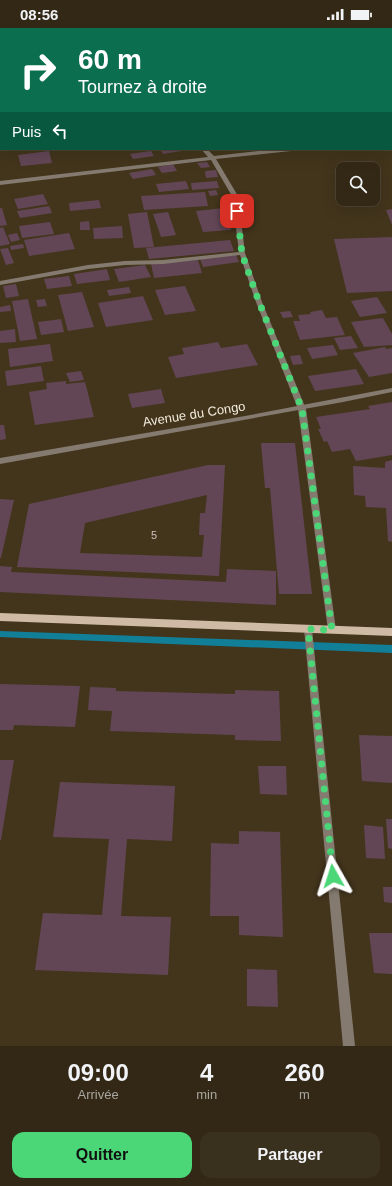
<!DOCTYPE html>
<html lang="fr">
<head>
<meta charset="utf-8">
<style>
  body { margin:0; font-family:Arial,sans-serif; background:#3a301e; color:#f1f3f6; height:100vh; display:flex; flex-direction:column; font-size:15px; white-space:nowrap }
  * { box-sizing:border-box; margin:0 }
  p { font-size:13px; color:#a8a6a0 }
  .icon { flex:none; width:22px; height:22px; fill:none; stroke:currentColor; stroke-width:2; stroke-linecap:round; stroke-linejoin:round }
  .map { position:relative; height:1018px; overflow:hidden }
  .drawer { display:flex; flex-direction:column; background:#322815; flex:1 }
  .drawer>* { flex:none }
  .banner { position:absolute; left:0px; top:0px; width:392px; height:122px; box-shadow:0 4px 16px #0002,0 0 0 1px #4d4434; background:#0b6e4f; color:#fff; overflow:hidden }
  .controls { position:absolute; left:336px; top:134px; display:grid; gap:8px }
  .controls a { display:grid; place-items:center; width:44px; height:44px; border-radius:8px; background:#322815; box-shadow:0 4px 16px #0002,0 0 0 1px #4d4434; font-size:20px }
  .pin { position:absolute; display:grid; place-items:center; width:34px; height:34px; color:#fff; margin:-17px; border-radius:8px; box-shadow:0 2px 6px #0006 }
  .me { position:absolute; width:44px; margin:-22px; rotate:354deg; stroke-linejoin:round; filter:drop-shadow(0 0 3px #0008) }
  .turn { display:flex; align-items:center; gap:14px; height:84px; padding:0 12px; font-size:18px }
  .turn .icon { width:52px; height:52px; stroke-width:2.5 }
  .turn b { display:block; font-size:28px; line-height:34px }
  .then { display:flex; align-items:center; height:38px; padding:0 12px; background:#0003; gap:8px; font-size:15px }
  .eta { display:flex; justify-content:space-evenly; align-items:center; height:68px; text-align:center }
  .eta b { font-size:24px; font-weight:700; line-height:28px }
  .button { display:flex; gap:8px; margin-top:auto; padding:8px 12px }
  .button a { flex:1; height:46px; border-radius:12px; background:#4bd677; color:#111; font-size:16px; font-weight:700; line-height:46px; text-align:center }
  .button a+a { background:#3a301e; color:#f1f3f6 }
  .status { display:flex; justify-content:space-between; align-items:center; height:28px; padding:0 20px; background:#322815; direction:ltr }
  .status svg { height:11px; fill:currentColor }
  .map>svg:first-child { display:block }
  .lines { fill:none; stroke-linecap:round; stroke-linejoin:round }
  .stream { fill:#127f99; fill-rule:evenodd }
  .building { fill:#624655; fill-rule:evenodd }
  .minor { fill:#847a6f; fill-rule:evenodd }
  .tertiary { fill:#847a6f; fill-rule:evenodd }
  .primary { fill:#cfbba5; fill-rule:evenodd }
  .route { stroke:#4bd677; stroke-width:7; stroke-dasharray:0 12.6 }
  .labels { text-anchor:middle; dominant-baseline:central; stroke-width:4; stroke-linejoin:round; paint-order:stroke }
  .number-label { font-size:11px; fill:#cec1ba }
  .street-label { font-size:13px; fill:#f2eadb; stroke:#43351c }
</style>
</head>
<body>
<div class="status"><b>08:56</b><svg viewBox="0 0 49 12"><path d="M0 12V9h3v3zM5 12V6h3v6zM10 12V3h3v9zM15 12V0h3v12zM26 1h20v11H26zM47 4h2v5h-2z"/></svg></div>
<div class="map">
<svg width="392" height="1018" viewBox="0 0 392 1018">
  <rect width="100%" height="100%" fill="#43351c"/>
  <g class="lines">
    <path class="stream" d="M0,603L392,617V625L0,609Z"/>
  </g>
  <path class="building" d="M160,121H188V122L163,126Z
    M49,123L52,135L21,138L18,127Z
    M151,123L154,128L133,131L130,126Z
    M207,134L210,139L201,140L197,135Z
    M173,136L177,143L162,145L158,139Z
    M152,141L156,147L133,151L129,145Z
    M216,142L218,149L206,150L205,143Z
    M186,153L189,161L159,164L156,156Z
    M217,153L219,160L192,162L191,155Z
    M216,162L218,167L210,168L208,163Z
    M205,164L208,178L144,182L141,168Z
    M43,166L48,176L18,181L14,171Z
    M99,172L101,180L70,183L69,175Z
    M49,178L52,185L20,190L17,183Z
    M0,180H2L7,197L0,198Z
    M224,180L231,202L203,204L196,183Z
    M392,181V197L386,182Z
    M147,184L154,219L134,220L128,186Z
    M168,184L176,207L161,209L153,186Z
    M89,193L90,202H80V194Z
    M50,194L54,206L22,210L19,198Z
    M122,198L123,210L94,211L93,200Z
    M3,199L10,216L0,218V200Z
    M17,205L20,212L11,214L8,207Z
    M69,205L75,221L29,228L24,212Z
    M392,209V263L347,265L334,211Z
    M230,212L234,223L149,231L146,220Z
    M23,216L24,220L11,222L10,218Z
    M8,220L14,235L6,237L0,221Z
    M236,227L239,234L203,239L200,231Z
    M198,232L202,245L154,250L151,236Z
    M145,237L151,249L119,254L114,241Z
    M107,241L110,252L77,256L74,246Z
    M69,248L72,258L47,261L44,251Z
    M16,256L19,268L6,270L3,258Z
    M185,258L196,283L165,287L155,262Z
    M129,259L131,265L109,268L107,262Z
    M82,264L94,299L68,303L58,267Z
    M143,268L153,292L106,299L98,275Z
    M377,269L387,285L360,289L351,273Z
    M28,271L37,311L20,313L12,273Z
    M45,271L47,278L38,279L36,272Z
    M10,277L11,283L0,284V279Z
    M322,282L326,290L337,289L345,307L300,312L293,293H300L298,287L311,286L310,284Z
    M290,283L293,289L283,290L280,284Z
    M383,290L392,306V317L364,319L351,294Z
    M61,291L64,304L41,307L38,294Z
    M15,301L16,314L0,315V303Z
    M351,308L358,320L340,322L334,310Z
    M218,314L221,320L247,316L258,337L176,350L168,329L184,326L182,320Z
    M50,316L53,333L10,339L8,321Z
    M333,317L338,327L312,331L307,320Z
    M385,319L386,321L392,320V345L369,349L353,325Z
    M300,327L303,336L293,337L290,328Z
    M41,338L44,353L7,358L5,343Z
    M356,341L364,356L315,363L308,348Z
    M81,343L84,352L70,354L66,345Z
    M66,353V356L85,354L94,389L35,397L29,364L47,361L46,355Z
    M161,361L165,375L132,380L128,366Z
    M392,374V427L356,433L350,421L332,424L327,413L324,414L318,401H321L316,389L370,381L368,378Z
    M0,397H4L6,411L0,412Z
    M261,415H295L312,566H279L270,460H265Z
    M392,432V514L388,513L386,480L366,479L365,468L354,467L353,438L385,440V434Z
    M208,437H225L219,548L17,539L29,476ZM207,467L205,485H200L199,507H204L202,529L80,525L85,495Z
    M0,471L14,472L1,530H0Z
    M0,538L12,539L11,544L226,554L227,541L276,543V577L0,564Z
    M0,656L80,658L75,699L14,697L13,702H0Z
    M90,659L116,660V663L235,666V662L279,663L281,713L235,712V707L110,703L112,683L88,682Z
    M359,707L392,708V755L362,753Z
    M0,732H14L1,812H0Z
    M258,738H286L287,767L260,766Z
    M60,754L175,758L172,813L127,811L121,888L171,889L168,947L35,942L43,885L102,887L109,811L53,809Z
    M386,791H392V821L388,820Z
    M364,797L383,799L385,831L366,830Z
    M239,803L280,804L283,909L239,907V888H210L211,815L239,816Z
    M383,859H392V875L384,874Z
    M369,905H392V946L374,945Z
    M247,941L277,942L278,979L247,978Z"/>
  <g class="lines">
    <path class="minor" d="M99,0H104V1H99Z
      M391,26H392V28H391Z
      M391,106H392V110H391Z
      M201,121H207L214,128L277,121H294L291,123L216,131L238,168L245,225L262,274L306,381L336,602L335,604L332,605L329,604L328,602L298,381L256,274L240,227L163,236L125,237L88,241L0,257V253L88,237L125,233L163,232L239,224L232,168L211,132L0,157V153L208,129Z
      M308,598L311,599L312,601L355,1018H343L304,601L305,599Z"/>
    <path class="tertiary" d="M392,360V364L343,374L0,436V430L245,388Z"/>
    <path class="primary" d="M0,585L392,600V608L0,593Z"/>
  </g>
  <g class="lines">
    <path class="route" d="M237,183L242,226L259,274L302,381L332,602L308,601L333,848"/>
  </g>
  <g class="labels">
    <g class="number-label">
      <text x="154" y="507">5</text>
    </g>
    <g class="street-label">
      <text transform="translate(194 386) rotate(-9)">Avenue du Congo</text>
    </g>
  </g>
</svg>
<div class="controls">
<a><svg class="icon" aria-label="search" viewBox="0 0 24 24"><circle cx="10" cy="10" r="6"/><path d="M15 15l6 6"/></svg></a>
</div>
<div class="pin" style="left:237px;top:183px;background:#d93025"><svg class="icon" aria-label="arrive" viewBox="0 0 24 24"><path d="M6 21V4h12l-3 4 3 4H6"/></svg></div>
<svg class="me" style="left:333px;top:848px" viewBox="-20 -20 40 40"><path d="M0-17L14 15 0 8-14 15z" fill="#4bd677" stroke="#fff" stroke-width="4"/></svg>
<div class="banner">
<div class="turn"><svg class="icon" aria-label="right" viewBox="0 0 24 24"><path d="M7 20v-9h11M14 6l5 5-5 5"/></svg><div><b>60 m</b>Tournez à droite</div></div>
<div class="then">Puis<svg class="icon" aria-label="left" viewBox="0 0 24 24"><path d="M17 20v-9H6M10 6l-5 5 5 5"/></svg></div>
</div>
</div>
<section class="drawer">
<div class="eta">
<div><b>09:00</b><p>Arrivée</p></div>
<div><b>4</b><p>min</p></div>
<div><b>260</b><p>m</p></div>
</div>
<div class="button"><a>Quitter</a><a>Partager</a></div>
</section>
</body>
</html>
